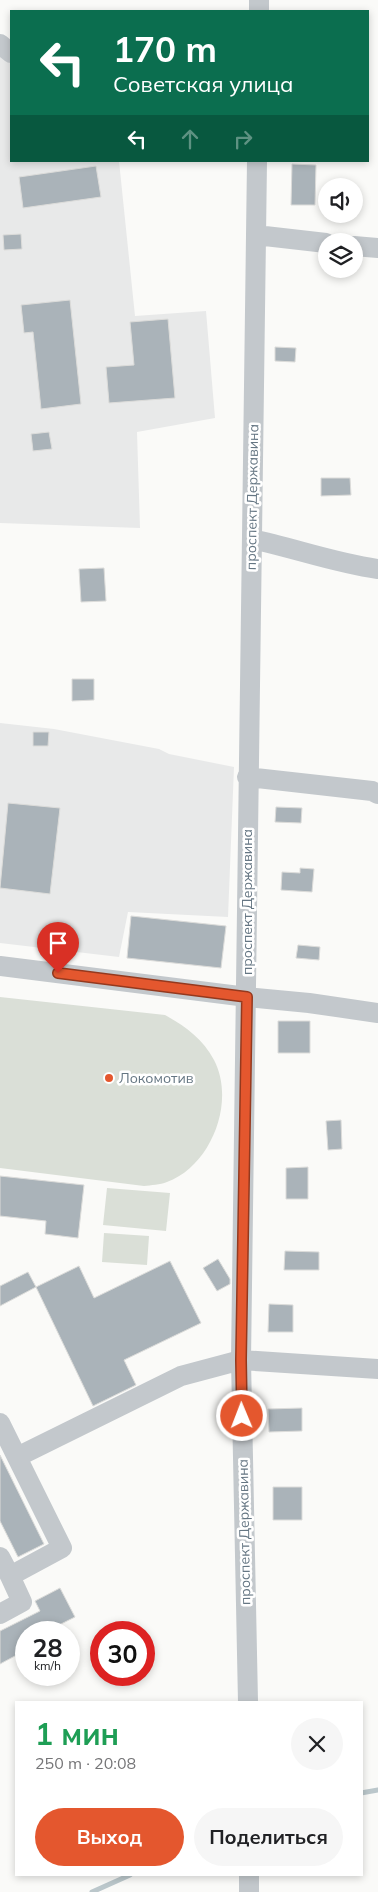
<!DOCTYPE html>
<html lang="ru">
<head>
<meta charset="utf-8">
<style>
  body { margin:0; font-family:Mulish,sans-serif; background:#f6f6f6; color:#202124; height:100vh; display:flex; flex-direction:column; font-size:19px; white-space:nowrap }
  * { box-sizing:border-box; margin:0 }
  p { font-size:16px; color:#757577 }
  .icon { flex:none; width:28px; height:28px; fill:none; stroke:currentColor; stroke-width:2; stroke-linecap:round; stroke-linejoin:round }
  .map { position:relative; flex:1; overflow:hidden }
  .sheet { position:absolute; left:15px; top:1701px; width:348px; height:175px; display:flex; flex-direction:column; background:#fff; border-radius:0px; box-shadow:0 2px 8px #0003 }
  .sheet>* { flex:none }
  .hud { position:absolute; left:10px; top:10px; width:359px; height:152px; border-radius:0px; box-shadow:0 2px 8px #0003; background:#0b6e4f; color:#fff; overflow:hidden }
  .tools { position:absolute; left:318px; top:178px; display:grid; gap:10px }
  .tools a { display:grid; place-items:center; width:45px; height:45px; border-radius:50%; background:#fff; box-shadow:0 2px 8px #0003; font-size:25px }
  .speed { position:absolute; left:15px; top:1621px; display:flex; gap:10px; font-size:25px; font-weight:700; text-align:center }
  .speed>* { display:grid; place-content:center; width:65px; height:65px; border-radius:50%; background:#fff; box-shadow:0 2px 8px #0003; line-height:1 }
  .speed small { font-size:12px; font-weight:400 }
  .speed .limit { border:8px solid #d22; background:#fff; color:#111 }
  .pin { position:absolute; display:grid; place-items:center; width:42px; height:42px; color:#fff; margin:-51px -21px; border-radius:50% 50% 50% 0; rotate:-45deg; box-shadow:0 0 5px #0007 }
  .pin .icon { rotate:45deg }
  .me { position:absolute; width:55px; margin:-28px; rotate:359deg; stroke-linejoin:round; filter:drop-shadow(0 0 4px #0008) }
  .turn { display:flex; align-items:center; gap:18px; height:105px; padding:0 20px; font-size:22px }
  .turn .icon { width:65px; height:65px; stroke-width:2.5 }
  .turn b { display:block; font-size:35px; line-height:42px }
  .lanes { display:flex; align-items:center; height:48px; padding:0 20px; background:#0003; justify-content:center; gap:25px; direction:ltr }
  .lanes .off { opacity:.35 }
  .round { display:grid; place-items:center; flex:none; width:52px; height:52px; border-radius:26px; background:#f6f6f6 }
  .head { display:flex; align-items:center; justify-content:space-between; height:85px; padding:0 20px }
  h1 { font-size:30px; font-weight:700; line-height:38px; color:#1e9e55 }
  .button { display:flex; gap:10px; margin-top:auto; padding:10px 20px }
  .button a { flex:1; height:58px; border-radius:30px; background:#e4572e; color:#fff; font-size:20px; font-weight:700; line-height:58px; text-align:center }
  .button a+a { background:#f6f6f6; color:#202124 }
  .map>svg:first-child { display:block }
  .built { fill:#e8e9e9 }
  .green { fill:#dadfd7 }
  .lines { fill:none; stroke-linecap:round; stroke-linejoin:round }
  .stream { stroke:#bbc7cb; stroke-width:5 }
  .building { fill:#aab3b9; stroke:#dcdcda }
  .minor { stroke:#c3c8cc; stroke-width:20 }
  .route-casing { stroke:#94391e; stroke-width:12 }
  .route { stroke:#e4572e; stroke-width:9 }
  .poi-dot { fill:#e4572e; stroke:#fff; stroke-width:2 }
  .labels { text-anchor:middle; dominant-baseline:central; stroke-width:5; stroke-linejoin:round; paint-order:stroke }
  .street-label { font-size:14px; fill:#657683; stroke:#fff }
  .poi-label { font-size:14px; fill:#657683; stroke:#fff; text-anchor:start }
</style>
</head>
<body>
<div class="map">
<svg width="378" height="1892" viewBox="0 0 378 1892">
  <rect width="100%" height="100%" fill="#fafaf8"/>
  <path class="built" d="M0,48H11V161H119L135,316L206,311L215,418L137,432L140,528L0,523Z
    M0,723L54,729L159,749L169,754L234,767L228,917L128,912L119,957L0,943Z"/>
  <path class="green" d="M0,997L165,1015C185,1026 203,1039 214,1060C236,1102 211,1166 167,1182C160,1185 151,1185 144,1186L0,1168Z
    M107,1188L170,1193L166,1231L103,1225Z
    M104,1233L149,1236L147,1265L102,1262Z"/>
  <g class="lines">
    <path class="stream" d="M361,1793L378,1790
      M92,1892L130,1875"/>
  </g>
  <path class="building" d="M292,164L316,165L315,205H291Z
    M96,166L101,197L23,208L19,177Z
    M21,234L22,249L4,250L3,235Z
    M70,300L81,404L41,409L33,332L24,333L21,305Z
    M168,319L175,398L109,403L106,367L134,365L130,322Z
    M275,347L296,348L295,362L275,361Z
    M49,432L52,449L33,451L31,434Z
    M321,478H350L351,495L321,496Z
    M104,568L106,601L81,602L79,569Z
    M72,679H94V700L72,701Z
    M33,732H49L48,746H33Z
    M8,803L60,808L50,894L0,888Z
    M276,807L302,808L301,823L275,822Z
    M300,868L314,869L312,892L281,890L282,872L300,873Z
    M131,916L226,926L221,968L127,958Z
    M298,945L320,947L319,960L296,958Z
    M278,1021H310V1053H278Z
    M341,1120L342,1149L328,1150L326,1121Z
    M308,1167V1199H286V1168Z
    M0,1176L84,1185L78,1238L45,1234L46,1221L0,1216Z
    M285,1251L319,1252V1270H284Z
    M218,1259L230,1279V1284L217,1291L203,1268Z
    M170,1261L201,1323L124,1360L136,1385L93,1406L36,1287L79,1266L94,1298Z
    M28,1272L36,1287L0,1306V1286Z
    M269,1304L293,1305V1332H268Z
    M302,1408V1431L269,1432L268,1409Z
    M0,1455L44,1544L18,1557L0,1521Z
    M273,1487H302V1520H273Z
    M60,1588L75,1617L53,1628L55,1632H26V1650L0,1664V1631L40,1611L35,1601Z"/>
  <g class="lines">
    <path class="minor" d="M259,11V0
      M0,44L11,53
      M256,235L326,243
      M354,246L378,248
      M252,539C294,548 335,563 378,569
      M247,777L372,791L378,794
      M0,966L247,997L309,1003L378,1013
      M0,1423L62,1548L10,1576L0,1557
      M17,1457L181,1376L241,1360L378,1369
      M0,1614L22,1602L10,1576
      M248,1702L241,1360L257,161
      M249,1875V1892"/>
  </g>
  <g class="lines">
    <defs>
      <path id="route" d="M58,973L247,997L241,1360L242,1416"/>
    </defs>
    <use href="#route" class="route-casing"/>
    <use href="#route" class="route"/>
  </g>
  <circle class="poi-dot" cx="109" cy="1078" r="5"/>
  <g class="labels">
    <g class="street-label">
      <text transform="translate(252 497) rotate(-89)">проспект Державина</text>
      <text transform="translate(247 902) rotate(-90)">проспект Державина</text>
      <text transform="translate(244 1532) rotate(-91)">проспект Державина</text>
    </g>
    <g class="poi-label">
      <text x="119" y="1078">Локомотив</text>
    </g>
  </g>
</svg>
<div class="tools">
<a><svg class="icon" aria-label="sound" viewBox="0 0 24 24"><path d="M4 9h4l5-4v14l-5-4H4zM17 9q2 3 0 6"/></svg></a>
<a><svg class="icon" aria-label="layers" viewBox="0 0 24 24"><path d="M12 4l9 5-9 5-9-5zM3 14l9 5 9-5"/></svg></a>
</div>
<div class="speed"><div>28<small>km/h</small></div><div class="limit">30</div></div>
<div class="pin" style="left:58px;top:973px;background:#d93025"><svg class="icon" aria-label="arrive" viewBox="0 0 24 24"><path d="M6 21V4h12l-3 4 3 4H6"/></svg></div>
<svg class="me" style="left:242px;top:1416px" viewBox="-20 -20 40 40"><circle r="17" fill="#e4572e" stroke="#fff" stroke-width="3"/><path d="M0-11L8 9 0 5-8 9z" fill="#fff"/></svg>
<div class="hud">
<div class="turn"><svg class="icon" aria-label="left" viewBox="0 0 24 24"><path d="M17 20v-9H6M10 6l-5 5 5 5"/></svg><div><b>170 m</b>Советская улица</div></div>
<div class="lanes"><svg class="icon" aria-label="left" viewBox="0 0 24 24"><path d="M17 20v-9H6M10 6l-5 5 5 5"/></svg><svg class="icon off" aria-label="ahead" viewBox="0 0 24 24"><path d="M12 20V5M6 11l6-6 6 6"/></svg><svg class="icon off" aria-label="right" viewBox="0 0 24 24"><path d="M7 20v-9h11M14 6l5 5-5 5"/></svg></div>
</div>
<section class="sheet">
<div class="head"><div><h1>1 мин</h1><p>250 m · 20:08</p></div><a class="round"><svg class="icon" aria-label="close" viewBox="0 0 24 24"><path d="M6 6l12 12M18 6L6 18"/></svg></a></div>
<div class="button"><a>Выход</a><a>Поделиться</a></div>
</section>
</div>
</body>
</html>
